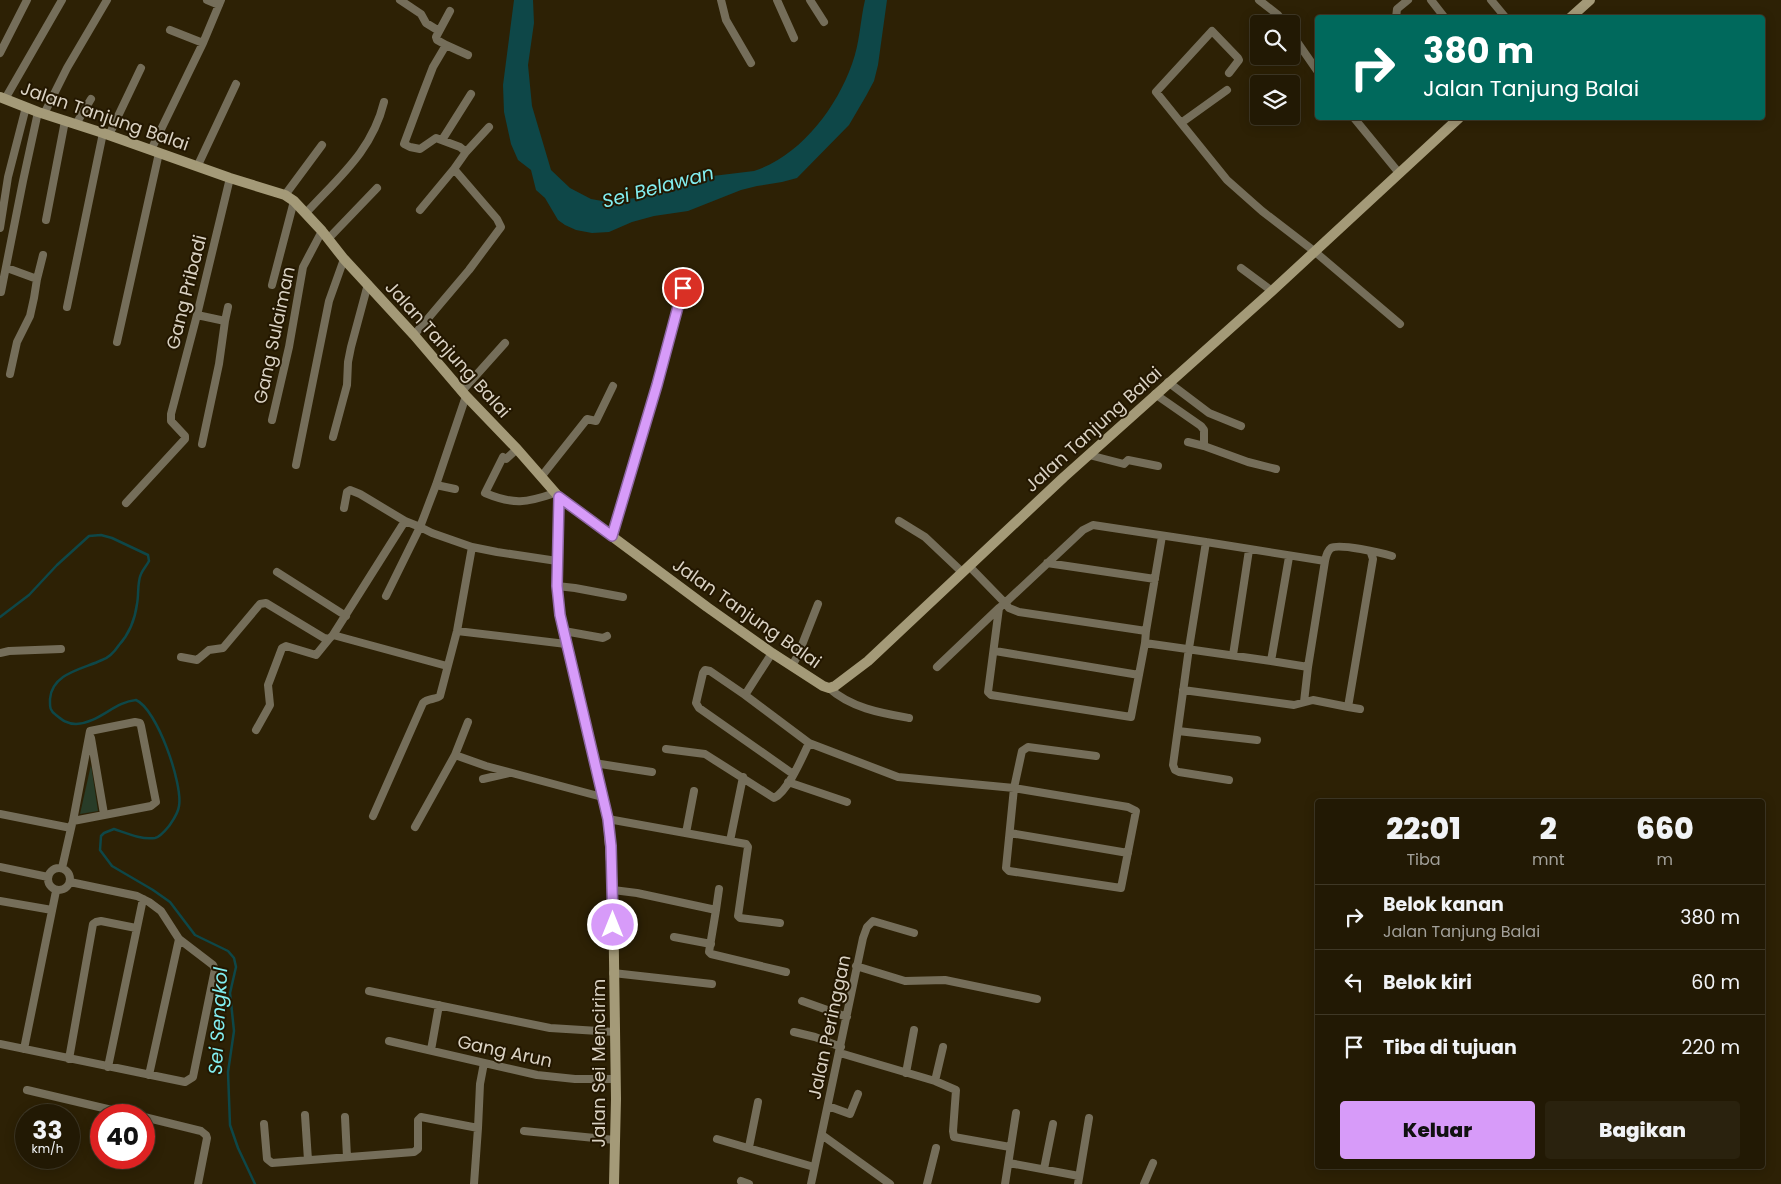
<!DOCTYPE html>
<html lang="id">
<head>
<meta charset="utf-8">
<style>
  body { margin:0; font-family:Poppins,sans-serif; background:#2a220e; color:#f1f3f6; height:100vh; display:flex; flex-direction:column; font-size:19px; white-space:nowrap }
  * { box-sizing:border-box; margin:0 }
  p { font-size:16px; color:#a2a09a }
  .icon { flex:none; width:28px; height:28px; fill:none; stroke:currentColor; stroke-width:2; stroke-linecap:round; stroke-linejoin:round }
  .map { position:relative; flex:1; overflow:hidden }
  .sheet { position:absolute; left:1315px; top:799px; width:450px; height:370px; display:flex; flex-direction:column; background:#221904; border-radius:5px; box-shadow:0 2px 12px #0003,0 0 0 1px #3f3826 }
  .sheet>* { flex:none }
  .banner { position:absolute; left:1315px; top:15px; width:450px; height:105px; border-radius:5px; box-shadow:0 2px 12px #0003,0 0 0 1px #3f3826; background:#00695c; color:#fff; overflow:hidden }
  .fabs { position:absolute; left:1250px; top:15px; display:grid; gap:10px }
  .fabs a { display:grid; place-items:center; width:50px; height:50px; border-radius:5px; background:#221904; box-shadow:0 2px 12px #0003,0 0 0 1px #3f3826; font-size:25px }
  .speed { position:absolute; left:15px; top:1104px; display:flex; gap:10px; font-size:25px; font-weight:700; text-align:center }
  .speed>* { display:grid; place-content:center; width:65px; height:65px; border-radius:50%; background:#221904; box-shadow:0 2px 12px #0003,0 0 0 1px #3f3826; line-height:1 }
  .speed small { font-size:12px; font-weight:400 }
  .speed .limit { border:8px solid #d22; background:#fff; color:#111 }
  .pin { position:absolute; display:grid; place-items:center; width:42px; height:42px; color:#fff; margin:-21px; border:2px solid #fff; border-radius:50%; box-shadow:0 1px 5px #0007 }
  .me { position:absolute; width:55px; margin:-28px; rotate:0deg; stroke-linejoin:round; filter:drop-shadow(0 0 4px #0008) }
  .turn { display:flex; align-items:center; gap:18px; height:105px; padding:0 25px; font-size:22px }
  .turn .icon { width:65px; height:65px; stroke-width:2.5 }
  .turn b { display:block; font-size:35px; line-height:42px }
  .eta { display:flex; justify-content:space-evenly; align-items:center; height:85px; text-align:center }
  .eta b { font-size:30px; font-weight:800; line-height:35px }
  .button { display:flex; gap:10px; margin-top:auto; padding:10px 25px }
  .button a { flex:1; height:58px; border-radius:5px; background:#d79bf9; color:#111; font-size:20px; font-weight:800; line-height:58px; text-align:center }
  .button a+a { background:#2a220e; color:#f1f3f6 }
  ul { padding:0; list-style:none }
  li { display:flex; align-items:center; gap:15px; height:65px; padding:0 25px; border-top:1px solid #3f3826 }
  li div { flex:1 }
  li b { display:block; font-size:19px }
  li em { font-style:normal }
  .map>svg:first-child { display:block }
  .green { fill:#283c28 }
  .water { fill:#0e4748 }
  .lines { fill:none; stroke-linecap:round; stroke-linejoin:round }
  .stream { stroke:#0e4748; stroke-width:2.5 }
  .street { stroke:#756e5a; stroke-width:8 }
  .secondary { stroke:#a49a78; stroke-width:10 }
  .route-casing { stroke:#8c65a2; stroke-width:12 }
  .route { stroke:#d79bf9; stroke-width:9 }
  .labels { text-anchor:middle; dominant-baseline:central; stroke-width:4; stroke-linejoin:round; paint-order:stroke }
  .street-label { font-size:18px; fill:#dad2c3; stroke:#231700 }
  .water-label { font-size:19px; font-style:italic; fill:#82eef0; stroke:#231700 }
</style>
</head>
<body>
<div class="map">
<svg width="1781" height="1184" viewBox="0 0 1781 1184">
  <rect width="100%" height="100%" fill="#2d2105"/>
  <path class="green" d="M91,765L98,811L80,814Z"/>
  <path class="water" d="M514,0H533L534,23L528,65L532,106L551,170L570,188L591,199L608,202L641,197L688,179L754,171C800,156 836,109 852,64C860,43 860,21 865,0H887L878,65L874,81L866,96L849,125L797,178L782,182L757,186L741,190L688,211L654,216L632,222L609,232L592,233L576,230L565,225L558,220L545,198L536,190L531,170L518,160L511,144L504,112L503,85Z"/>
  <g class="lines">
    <path class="stream" d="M0,617L29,595L57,565L89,536L101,535L112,538L148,555L149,561C147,565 143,569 141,574C137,583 139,594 137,604C135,619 129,634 119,645C115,651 108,658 102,660C83,669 52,673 50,699C50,706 49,710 56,715C62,720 67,724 76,724C99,723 114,702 136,700C157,709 183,784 179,806C178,814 173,820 169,826C165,831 160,837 155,838C141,840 126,833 114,829L104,833L101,836L100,850L112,866L153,890L170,902L195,935L228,951L234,958L236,967L230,993L234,1031L228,1072L230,1125L238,1148L255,1184"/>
    <path class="street" d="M207,0L219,5
      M400,0L421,14L426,23L439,31
      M721,0L726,20L751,63
      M777,0L794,38
      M810,0L824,22
      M1259,0L1278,15L1285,24
      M1431,0L1445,18
      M1491,0L1506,18
      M450,11L436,37L437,40L446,45L433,67L423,93L404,144L410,147L420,149L436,138L460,147L466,152
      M1396,18L1397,9L1408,0
      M170,30L203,43
      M1291,33L1318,72
      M446,45L468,55
      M0,53L27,0
      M1229,73L1239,60L1238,58L1212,31L1156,92L1227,180L1262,211L1314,251L1400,324
      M5,99L62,0
      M44,114L67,68L107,0
      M1354,118L1399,173
      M1181,123L1227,90
      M76,124L91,99
      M109,135L141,68
      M442,140L471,94
      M151,150L203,43L221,0
      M198,165L236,84
      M285,195L322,145
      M420,210L454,169
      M306,213C339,177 372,151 384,102
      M46,220L65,121
      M0,228L8,177L26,107
      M328,239L377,188
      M7,268L37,279
      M1241,268L1272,291
      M272,285L294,201
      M1,292L23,181L38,112
      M67,307L103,133
      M197,315L225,321L219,364L202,444
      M225,321L228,307
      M414,335L469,270L501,227L497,219L454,169L466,152L489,127
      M117,342L159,153
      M10,374L17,342L30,316L34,298L37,279L43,255
      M1168,382L1209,413L1241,426
      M462,391L505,343
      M1155,394L1201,426L1204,430V446L1248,462L1276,469
      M272,420L289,347L303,267L322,231
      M333,437L347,385L348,362L351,347L368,284
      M1188,442L1204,446
      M517,449L506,459L503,457L485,493C514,505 526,503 555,493
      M1089,455L1124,464L1128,460L1158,466
      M296,465L329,301L344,259
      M541,477L587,419L596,421L613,386
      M436,485L455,489
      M126,503L185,439V436L171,421V414L197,315L230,178
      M344,508L347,492L350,490L360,494L405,521
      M899,521L925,537L962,572
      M611,536L657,385L683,288
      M1206,542L1325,561
      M472,547L497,552L557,561
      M1047,563L1155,579
      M969,566L1005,603L999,608L988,692L991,695L1131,717L1145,643
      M277,572L346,616
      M557,586L575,588L623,597
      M457,631L566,644
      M564,631L603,638L607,636
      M1146,631L1162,536
      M333,635L405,521L420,527L436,485L466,396
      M995,651L1139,675
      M0,653L9,651L61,649
      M772,653L745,695L809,743L898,777L1014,788L1128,807L1136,811L1121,888L1009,871L1006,868L1014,788L1022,751L1028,747L1096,756
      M1233,655L1249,550
      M181,657L197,660L209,650L223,648L260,604L266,603L324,638L329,639L333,635L447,666
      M1271,661L1308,667L1325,561C1326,556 1327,551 1331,548C1339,543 1382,553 1392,556
      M792,666L798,655L818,604
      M937,667L999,608
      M829,688C851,708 881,713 909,718
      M1183,690L1294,705L1313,700L1348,707L1373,559L1371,553
      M745,695L710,671L705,670L703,673L696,703L699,708L793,774
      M1304,702L1308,667
      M1348,707L1360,709
      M135,722L140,723L141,726L156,802L151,806L73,821L90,731Z
      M256,730L270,705L268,685L282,648L286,646L316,655L329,639
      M1178,731L1257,740
      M91,738L104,814
      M666,749L705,754L774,798C788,791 802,758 809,743
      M455,755L486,766L602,797
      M594,763L652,772
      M483,779L509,773
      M1229,780L1179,772L1175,770L1173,765L1189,648L1206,542L1093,525L1083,530L1005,603L1009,608L1019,612L1146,631L1145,643L1271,661L1289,557
      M788,782L847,802
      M0,814L71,828
      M373,816L423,703C428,698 435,700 440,696L457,631L472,547L432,533L420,527L386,596
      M608,819L746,844L748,847L738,916L740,918L780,923
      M415,827L455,755L468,722
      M686,833L694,791
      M1010,833L1128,853
      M730,841L743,777
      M0,867L48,877
      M48 879a11 11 0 1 1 22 0a11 11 0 1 1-22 0Z
      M62,868L72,824
      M613,890L637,893L716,910L709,952L711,954L786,972
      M0,901L52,910
      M716,910L719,889
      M674,937L711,944
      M856,966L905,981L945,980L1037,999
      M613,973L712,984
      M369,991L550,1028L615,1032
      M802,1001L847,1017
      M794,1032L815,1037L841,1047
      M389,1041L537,1075L575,1079H615
      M0,1044L185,1082L193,1077L215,969L213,965L179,939L161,911L149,902L137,896L70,882
      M24,1049L56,891
      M431,1050L439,1005
      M840,1053L935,1081L943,1047
      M69,1059L93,924L96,922L101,921L136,928
      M108,1067L143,899
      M906,1073L914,1030
      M149,1075L179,939
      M935,1081L956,1090L953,1131L954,1137L1010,1147
      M27,1090L133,1115
      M828,1106L850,1114L858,1094
      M305,1115L308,1160
      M144,1117L201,1131L206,1135L207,1138L198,1184
      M345,1117L347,1157
      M264,1124L267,1159L272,1163L414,1152L418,1149V1120L421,1117L478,1128L480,1084L484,1063
      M524,1131L615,1140
      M822,1135L890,1184
      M717,1139L814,1167
      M749,1147L758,1102
      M1009,1163L1079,1176
      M1044,1169L1053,1124
      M741,1181L749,1184
      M474,1184L478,1128
      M811,1184L863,938L867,927L873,921L914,933
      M927,1184L936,1148
      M1005,1184L1016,1113
      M1078,1184L1089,1118
      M1144,1184L1153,1163"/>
    <path class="secondary" d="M1570,18L1590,0
      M0,97L38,112L103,133L230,178L285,195L294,201L322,231L344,259L414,335L466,396L517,449L559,497L707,607L772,653L823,686L829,688L835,686L868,661L1064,477L1272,291L1459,118
      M559,497L557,586L560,615L608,819L613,890L616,1099L614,1184"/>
  </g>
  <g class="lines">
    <defs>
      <path id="route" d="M613,925L611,846L608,819L560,615L557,586L559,497L612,536L657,385L683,288"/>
    </defs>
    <use href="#route" class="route-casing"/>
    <use href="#route" class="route"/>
  </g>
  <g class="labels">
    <g class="street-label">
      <text transform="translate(105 116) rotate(19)">Jalan Tanjung Balai</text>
      <text transform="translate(186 292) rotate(-76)">Gang Pribadi</text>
      <text transform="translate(274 335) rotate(-78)">Gang Sulaiman</text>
      <text transform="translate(448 349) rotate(48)">Jalan Tanjung Balai</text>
      <text transform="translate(1093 429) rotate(-42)">Jalan Tanjung Balai</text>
      <text transform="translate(747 613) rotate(35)">Jalan Tanjung Balai</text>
      <text transform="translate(829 1027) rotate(-78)">Jalan Peringgan</text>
      <text transform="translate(505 1051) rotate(12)">Gang Arun</text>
      <text transform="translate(598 1063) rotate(-90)">Jalan Sei Mencirim</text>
    </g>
    <g class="water-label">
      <text transform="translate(658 187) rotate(-15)">Sei Belawan</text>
      <text transform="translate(218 1021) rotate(-87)">Sei Sengkol</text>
    </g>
  </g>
</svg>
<div class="fabs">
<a><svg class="icon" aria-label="search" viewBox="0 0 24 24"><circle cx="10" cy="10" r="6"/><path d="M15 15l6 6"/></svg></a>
<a><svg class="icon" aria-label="layers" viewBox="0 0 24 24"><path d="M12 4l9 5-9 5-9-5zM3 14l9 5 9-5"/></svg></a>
</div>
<div class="speed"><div>33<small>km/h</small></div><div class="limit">40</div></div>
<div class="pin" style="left:683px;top:288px;background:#d93025"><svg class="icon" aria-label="arrive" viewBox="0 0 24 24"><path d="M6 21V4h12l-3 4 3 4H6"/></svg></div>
<svg class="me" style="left:613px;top:925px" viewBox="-20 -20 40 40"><circle r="17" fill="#d79bf9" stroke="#fff" stroke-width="3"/><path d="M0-11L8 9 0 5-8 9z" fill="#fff"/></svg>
<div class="banner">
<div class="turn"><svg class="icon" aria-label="right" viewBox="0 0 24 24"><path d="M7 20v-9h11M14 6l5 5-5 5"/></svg><div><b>380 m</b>Jalan Tanjung Balai</div></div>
</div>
<section class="sheet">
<div class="eta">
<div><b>22:01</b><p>Tiba</p></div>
<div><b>2</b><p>mnt</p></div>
<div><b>660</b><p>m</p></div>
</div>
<ul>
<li><svg class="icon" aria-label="right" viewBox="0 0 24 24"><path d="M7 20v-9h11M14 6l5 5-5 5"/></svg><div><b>Belok kanan</b><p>Jalan Tanjung Balai</p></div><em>380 m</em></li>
<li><svg class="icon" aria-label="left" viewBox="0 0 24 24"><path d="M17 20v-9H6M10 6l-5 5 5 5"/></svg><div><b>Belok kiri</b></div><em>60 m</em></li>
<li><svg class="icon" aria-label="arrive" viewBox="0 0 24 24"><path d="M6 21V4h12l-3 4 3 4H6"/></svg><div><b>Tiba di tujuan</b></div><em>220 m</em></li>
</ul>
<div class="button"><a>Keluar</a><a>Bagikan</a></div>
</section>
</div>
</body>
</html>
